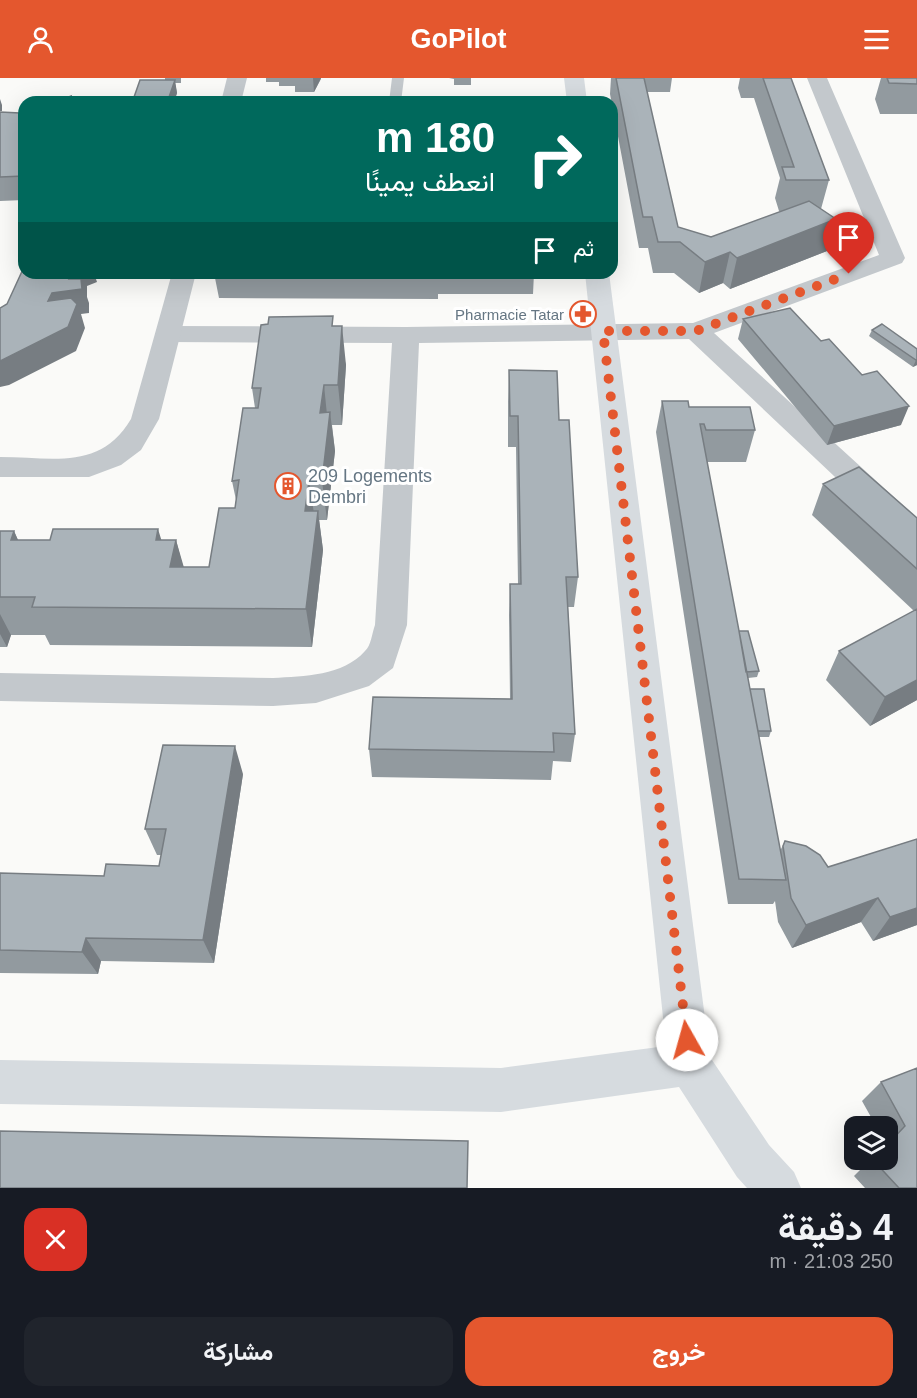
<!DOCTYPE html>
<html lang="ar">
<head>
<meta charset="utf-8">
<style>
  body { margin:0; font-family:Arial,Vazirmatn,sans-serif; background:#20242c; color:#f1f3f6; direction:rtl; height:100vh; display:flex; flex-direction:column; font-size:22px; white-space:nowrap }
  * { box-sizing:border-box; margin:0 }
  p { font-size:20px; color:#9ea1a6 }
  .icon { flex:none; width:33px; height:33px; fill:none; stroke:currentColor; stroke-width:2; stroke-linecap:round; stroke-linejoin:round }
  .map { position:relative; height:1110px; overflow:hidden; direction:ltr }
  .panel { display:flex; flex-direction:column; background:#171b24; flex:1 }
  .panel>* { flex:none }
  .banner { position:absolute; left:18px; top:18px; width:600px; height:183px; border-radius:18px; box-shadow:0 6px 24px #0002; direction:rtl; background:#00695c; color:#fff; overflow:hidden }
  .fabs { position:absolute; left:844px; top:1038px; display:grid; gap:12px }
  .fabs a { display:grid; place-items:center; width:54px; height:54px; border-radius:12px; background:#171b24; box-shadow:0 6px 24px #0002; font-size:30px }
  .pin { position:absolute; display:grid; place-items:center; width:51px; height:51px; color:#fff; margin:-62px -26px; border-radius:50% 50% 50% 0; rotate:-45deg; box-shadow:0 0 6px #0007 }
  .pin .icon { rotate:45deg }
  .me { position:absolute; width:66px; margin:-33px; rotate:353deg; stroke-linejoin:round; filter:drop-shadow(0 0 4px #0008) }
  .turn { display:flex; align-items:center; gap:21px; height:126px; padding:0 24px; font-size:27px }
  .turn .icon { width:78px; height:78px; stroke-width:2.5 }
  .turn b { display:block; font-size:42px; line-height:51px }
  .then { display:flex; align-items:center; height:57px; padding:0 24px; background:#0003; gap:12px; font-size:22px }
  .round { display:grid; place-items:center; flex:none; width:63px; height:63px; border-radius:18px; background:#20242c }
  .overview { display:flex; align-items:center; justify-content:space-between; height:102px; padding:0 24px }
  h1 { font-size:36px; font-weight:700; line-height:45px }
  .cta { display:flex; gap:12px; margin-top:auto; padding:12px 24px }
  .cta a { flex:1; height:69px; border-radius:18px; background:#e4572e; color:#fff; font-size:24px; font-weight:700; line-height:69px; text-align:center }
  .cta a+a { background:#20242c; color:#f1f3f6 }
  header { display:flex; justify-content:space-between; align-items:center; height:78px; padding:0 24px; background:#e4572e; color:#fff; font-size:27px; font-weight:700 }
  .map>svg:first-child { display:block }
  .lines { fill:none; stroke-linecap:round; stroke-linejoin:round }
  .service { fill:#c3c8cc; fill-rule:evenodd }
  .minor { fill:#c3c8cc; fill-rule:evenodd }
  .tertiary { fill:#c3c8cc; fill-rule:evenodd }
  .secondary { fill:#d6dbdf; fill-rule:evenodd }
  .wall { fill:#929a9f }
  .shaded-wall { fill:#777d82 }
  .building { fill:#aab3b9; stroke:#777d82; stroke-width:1.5 }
  .route { stroke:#e4572e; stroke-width:10; stroke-dasharray:0 18 }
  .labels { text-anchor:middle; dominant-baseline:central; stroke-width:6; stroke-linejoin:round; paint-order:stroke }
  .far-poi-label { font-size:15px; fill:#657683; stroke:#fff; text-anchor:end }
  .poi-label { font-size:18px; fill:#657683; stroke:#fff; text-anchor:start }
</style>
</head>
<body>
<header><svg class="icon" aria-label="menu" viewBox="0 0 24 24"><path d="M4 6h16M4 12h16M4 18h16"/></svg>GoPilot<svg class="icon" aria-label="person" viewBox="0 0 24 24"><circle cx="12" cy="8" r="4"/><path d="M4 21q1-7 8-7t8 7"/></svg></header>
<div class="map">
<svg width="917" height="1110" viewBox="0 0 917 1110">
  <rect width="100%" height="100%" fill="#fafaf8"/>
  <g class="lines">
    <path class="service" d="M392,0H404L401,24H389Z"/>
    <path class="minor" d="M807,0H827L905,180L902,185L714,255L917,440V469L906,466L689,261L419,265L407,547L393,590L369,608L316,625L273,628L0,623V595L273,600C304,598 343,598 365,573C371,568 372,555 375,547L392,265L168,264L159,262L155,256L159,250L168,248L406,249L693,245L879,177Z"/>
    <path class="tertiary" d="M227,0H247L241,24H221Z
      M172,195H196L159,341L141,372L121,387L89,399H0V379C53,379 100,393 131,341Z"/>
    <path class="secondary" d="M564,0H584L587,24H567Z
      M585,195H609L710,979L769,1067L794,1094L801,1110H747L737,1099L679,1009L501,1034L0,1026V982L501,990L666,968Z"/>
  </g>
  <path class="wall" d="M165,0H181V5H175L177,15L174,24H133V22L165,2Z
    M266,0H321V1L314,14H295V8H279V4H266Z
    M449,0H471V7H454V1Z
    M611,0H672L670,14H647L678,149L711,159L782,133H779L775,120L780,100L754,20H741L738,10L740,0H791L829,102L821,131L836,141L827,173L730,211L723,205L699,215L674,195H653L648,170H639L610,16Z
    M881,0H917V36H880L875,21Z
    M0,34L24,37V122L0,123Z
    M214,195H534L533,216H438V221L219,220Z
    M743,241L821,263L901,347L827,367L738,261Z
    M334,248L346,287L342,347H332L335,373L327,442H319L323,472L312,569L50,567L45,557H11L7,569H0V453H14L18,462H176L183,489H209L235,430L236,422L232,403L255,330L252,310Z
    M872,252L917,271V287L913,289L869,258Z
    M509,292L559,342L578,499L574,529H568L575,656L571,684L553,683L551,702L372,699L369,671L510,621L509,537L510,506H518L516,369H508V324Z
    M662,323L689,329L755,352L746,384H707L739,553L759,593L757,599L748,600L750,611L771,653L769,659H759L780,773L785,763L828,789L917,761V847L873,863L861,844L792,870L778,844L775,823L773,826H728L656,354Z
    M823,406L917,440V622L870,648L826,602L839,573L914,533L812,437Z
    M243,696L214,885L101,883L98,896L0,895V795L104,798L159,788L161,777H157L145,751Z
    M917,990V1110H865L854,1098L870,1082H888V1048H876L862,1023L881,1004Z"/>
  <path class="shaded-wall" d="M313,0H321L314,14Z
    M175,2L177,15L174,24H168V22Z
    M0,21L2,27V33H0Z
    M836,141L827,173L730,211L737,180Z
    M730,174L723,205L699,215L705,184Z
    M80,195H94L97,204L87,208V219L89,225V235L81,236L85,250L76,273L9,307L0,309V283L48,223L52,215L68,201Z
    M342,248L346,287L342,347L338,307Z
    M916,282H917V287L913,289Z
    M324,307L328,347L330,334L335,373L327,442L322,403L320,335Z
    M909,328L901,347L827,367L834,348Z
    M309,403L315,442L305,433Z
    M318,433L323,472L312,569L306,531Z
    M158,451L170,490L156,462Z
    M14,453L31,492L11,462Z
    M176,462L187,500L170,489Z
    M0,536L11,557L7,569L0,556Z
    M917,602V622L870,648L885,619Z
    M235,668L243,696L214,885L203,862Z
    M878,820L861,844L792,870L806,847Z
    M917,830V847L873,863L890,839Z
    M86,860L101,883L98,896L82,874Z"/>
  <path class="building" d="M616,0H644L678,149L711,159L809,123L836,141L737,180L730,174L705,184L680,164H658L652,139H643Z
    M763,0H791L829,102H786L782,89H794Z
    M887,0H917V6L889,5Z
    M140,2H175L168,22H133Z
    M71,18L69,24H50V23L61,22Z
    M518,21H540V24H518Z
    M0,34L20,35L24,37V98L0,99Z
    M24,189V195H80L68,201H81L82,211L52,215L48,223L71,220L77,226L68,249L0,283V230L7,226Z
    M790,230L821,263L829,261L862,297L877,293L909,328L834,348L743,241Z
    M333,238L332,248H342L338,307H324L320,335L330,334L322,403H309L305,433H318L306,531L32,529L35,519H0V453H14L11,462H50L53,451H158L156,462H176L170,489H209L219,430H235L239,402L232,403L243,330H258L261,310H252L261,247L268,246L269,239Z
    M882,246L917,271V282H916L872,252Z
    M509,292L557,293L559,342H569L578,499H566L575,656L553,655L554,674L369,671L373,619L512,621L510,506H521L518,338H510Z
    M662,323H688L689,329H750L755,352H706L704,346H700L786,802L739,801Z
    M859,389L917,440V491L823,406Z
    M917,531V602L885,619L839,573Z
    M739,553H748L759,593L746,594Z
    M750,611H764L771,653H758Z
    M163,667L235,668L203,862L86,860L82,874L0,872V795L104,798L106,786L159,788L166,751H145Z
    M917,761V830L890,839L878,820L806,847L791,820L783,768L785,763L806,768L820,777L828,789Z
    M917,990V1110H899L873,1082H888V1066L905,1048L881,1004Z
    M0,1053L468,1063L467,1110H0Z"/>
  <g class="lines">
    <path class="route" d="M687,962L603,253H696L849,196"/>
  </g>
  <defs>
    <symbol id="pharmacy-ring" viewBox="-11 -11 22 22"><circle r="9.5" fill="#fff" stroke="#e4572e" stroke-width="1.5"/><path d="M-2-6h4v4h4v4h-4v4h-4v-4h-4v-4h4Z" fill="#e4572e"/></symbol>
    <symbol id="building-ring" viewBox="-11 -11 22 22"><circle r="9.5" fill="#fff" stroke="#e4572e" stroke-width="1.5"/><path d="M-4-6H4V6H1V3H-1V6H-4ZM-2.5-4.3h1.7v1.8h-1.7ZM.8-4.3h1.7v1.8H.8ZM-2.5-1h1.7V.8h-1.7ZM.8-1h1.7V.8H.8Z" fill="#e4572e"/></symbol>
  </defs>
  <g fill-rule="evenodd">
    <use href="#pharmacy-ring" x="568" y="221" width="30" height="30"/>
    <use href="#building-ring" x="273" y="393" width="30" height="30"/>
  </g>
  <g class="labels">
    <g class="far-poi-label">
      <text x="564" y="236">Pharmacie Tatar</text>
    </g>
    <g class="poi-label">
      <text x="308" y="398">209 Logements<tspan x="308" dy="21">Dembri</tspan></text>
    </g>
  </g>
</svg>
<div class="fabs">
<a><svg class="icon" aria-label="layers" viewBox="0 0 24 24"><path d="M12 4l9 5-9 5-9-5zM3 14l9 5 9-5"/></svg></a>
</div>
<div class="pin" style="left:849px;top:196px;background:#d93025"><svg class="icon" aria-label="arrive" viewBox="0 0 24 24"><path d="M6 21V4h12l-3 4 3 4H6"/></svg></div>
<svg class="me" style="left:687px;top:962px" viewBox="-20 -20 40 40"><circle r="19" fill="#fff"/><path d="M0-13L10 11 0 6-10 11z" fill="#e4572e"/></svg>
<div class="banner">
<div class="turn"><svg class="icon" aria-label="right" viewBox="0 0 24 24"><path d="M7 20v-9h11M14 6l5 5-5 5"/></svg><div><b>180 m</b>انعطف يمينًا</div></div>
<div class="then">ثم<svg class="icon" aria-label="arrive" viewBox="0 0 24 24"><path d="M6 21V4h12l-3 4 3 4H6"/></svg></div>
</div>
</div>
<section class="panel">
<div class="overview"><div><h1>4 دقيقة</h1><p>250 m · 21:03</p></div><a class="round" style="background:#d93025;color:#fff"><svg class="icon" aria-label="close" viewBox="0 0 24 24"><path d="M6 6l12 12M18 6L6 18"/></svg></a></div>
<div class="cta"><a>خروج</a><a>مشاركة</a></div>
</section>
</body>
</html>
